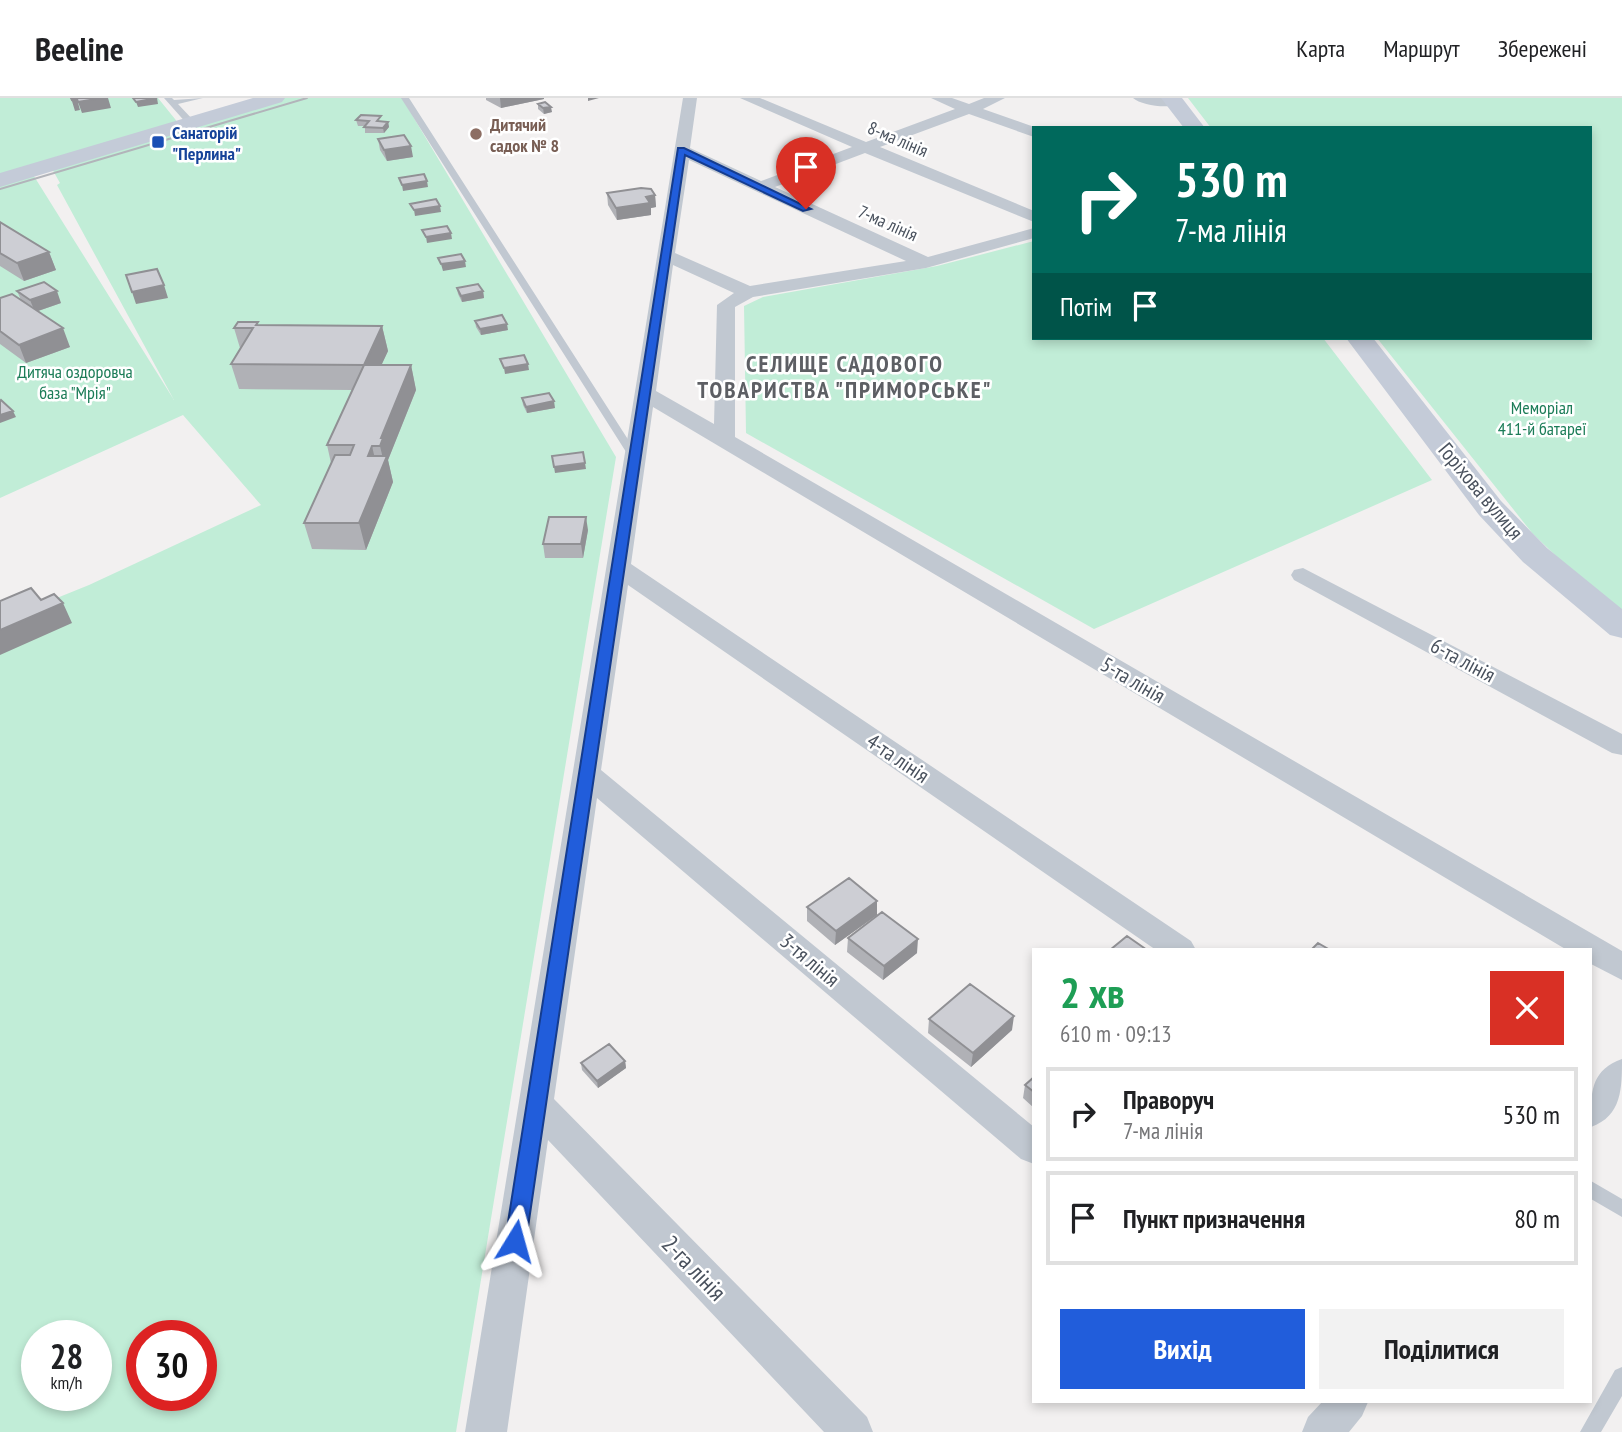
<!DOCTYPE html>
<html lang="uk">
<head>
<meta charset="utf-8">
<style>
  body { margin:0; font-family:"PT Sans Narrow",sans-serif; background:#f2f2f2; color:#202124; height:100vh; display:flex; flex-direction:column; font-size:26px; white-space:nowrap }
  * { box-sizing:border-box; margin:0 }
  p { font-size:23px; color:#757577 }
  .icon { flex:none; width:38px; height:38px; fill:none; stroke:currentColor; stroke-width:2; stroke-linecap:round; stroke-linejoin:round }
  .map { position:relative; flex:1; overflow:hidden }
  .details { position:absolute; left:1032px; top:850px; width:560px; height:455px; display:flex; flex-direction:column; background:#fff; border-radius:0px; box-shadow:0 4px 10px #0003 }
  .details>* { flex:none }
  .banner { position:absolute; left:1032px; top:28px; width:560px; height:214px; border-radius:0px; box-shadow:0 4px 10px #0003; background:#00695c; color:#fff; overflow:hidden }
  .speed { position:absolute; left:21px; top:1222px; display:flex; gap:14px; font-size:35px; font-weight:700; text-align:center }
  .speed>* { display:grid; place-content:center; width:91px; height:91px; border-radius:50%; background:#fff; box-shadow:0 4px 10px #0003; line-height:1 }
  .speed small { font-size:18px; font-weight:400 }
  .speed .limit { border:10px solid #d22; background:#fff; color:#111 }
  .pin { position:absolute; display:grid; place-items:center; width:60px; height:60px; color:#fff; margin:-72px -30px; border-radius:50% 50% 50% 0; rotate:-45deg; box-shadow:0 0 7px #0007 }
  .pin .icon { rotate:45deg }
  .me { position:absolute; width:77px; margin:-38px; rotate:8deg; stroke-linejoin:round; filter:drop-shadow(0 0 5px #0008) }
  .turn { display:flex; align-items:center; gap:24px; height:147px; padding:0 28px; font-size:32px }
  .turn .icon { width:91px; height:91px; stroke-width:2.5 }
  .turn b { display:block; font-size:49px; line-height:60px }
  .then { display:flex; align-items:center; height:66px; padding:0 28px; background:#0003; gap:14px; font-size:26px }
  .round { display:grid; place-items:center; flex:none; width:74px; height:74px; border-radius:0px; background:#f2f2f2 }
  .summary { display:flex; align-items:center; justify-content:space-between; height:119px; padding:0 28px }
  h1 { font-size:42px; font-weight:600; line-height:52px; color:#1e9e55 }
  .cta { display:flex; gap:14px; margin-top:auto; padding:14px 28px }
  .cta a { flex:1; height:80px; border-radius:0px; background:#215ddb; color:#fff; font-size:28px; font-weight:600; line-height:80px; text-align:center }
  .cta a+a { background:#f2f2f2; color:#202124 }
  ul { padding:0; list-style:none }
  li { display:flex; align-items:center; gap:21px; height:94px; margin:0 14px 10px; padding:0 14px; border:4px solid #e0e0e0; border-radius:0px }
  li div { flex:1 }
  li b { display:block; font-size:26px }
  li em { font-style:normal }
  header { display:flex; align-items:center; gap:42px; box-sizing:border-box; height:98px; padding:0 35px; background:#fff; border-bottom:2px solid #e0e0e0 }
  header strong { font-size:33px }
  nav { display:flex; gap:38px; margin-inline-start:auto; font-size:24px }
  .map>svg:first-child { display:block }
  .green { fill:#c1edd7; fill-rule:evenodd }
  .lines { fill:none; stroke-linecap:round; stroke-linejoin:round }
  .lane { fill:#c1c8d1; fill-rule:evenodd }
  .street { fill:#c1c8d1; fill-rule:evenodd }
  .secondary { fill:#c4cbd8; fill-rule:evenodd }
  .tram { stroke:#b2b4ba; stroke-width:2 }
  .wall { fill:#b0b1b6 }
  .shaded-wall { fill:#909094 }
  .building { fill:#cdced4; stroke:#909094; stroke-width:2 }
  .route { fill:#215ddb; stroke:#153c8e; stroke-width:2 }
  .education-dot { fill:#8d6e63; stroke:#fff; stroke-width:2.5 }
  .transit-dot { fill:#1a4fb4; stroke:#fff; stroke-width:2.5 }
  .labels { text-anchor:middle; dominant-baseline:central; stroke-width:5; stroke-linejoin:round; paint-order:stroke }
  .far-education-label { font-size:18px; font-weight:bold; fill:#785e54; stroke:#fff; text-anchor:start }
  .far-transit-label { font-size:18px; font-weight:bold; fill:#164399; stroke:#fff; text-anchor:start }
  .far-street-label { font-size:18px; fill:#49515d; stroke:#fff }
  .far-park-label { font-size:18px; fill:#1b7c57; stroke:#fff }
  .street-label { font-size:21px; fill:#49515d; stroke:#fff }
  .far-district-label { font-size:23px; font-weight:bold; letter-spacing:2px; fill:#5d5f64; stroke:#fff }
  .near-street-label { font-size:24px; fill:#49515d; stroke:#fff }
</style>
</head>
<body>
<header>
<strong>Beeline</strong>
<nav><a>Карта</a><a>Маршрут</a><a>Збережені</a></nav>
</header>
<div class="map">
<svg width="1622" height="1334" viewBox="0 0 1622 1334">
  <rect width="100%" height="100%" fill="#f2f0f0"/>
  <path class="green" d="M0,0H158L179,26L0,79Z
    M281,0H402L616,359L456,1334H0V523L89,487L261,407L183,317L0,400V84L32,75L174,302L57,87L60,85L51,69ZM37,1237H96V1297H37ZM142,1237H201V1297H142Z
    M1188,0H1622V512L1578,479L1533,436L1377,240H1591V30H1211Z
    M1034,143V240H1323L1432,382L1094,531L746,335L744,208L763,199L937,168Z"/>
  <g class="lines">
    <path class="lane" d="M164,0H172L174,2L203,0L178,6L194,23V27H188Z
      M401,0H409L638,357L637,359L633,360L628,357Z
      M1591,1083L1622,1101V1119L1591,1101Z
      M1622,1269V1298L1601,1334H1580L1615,1272Z"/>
    <path class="street" d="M683,0H697L690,50L761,83L852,49L740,0H760L866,44L955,11L931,0H952L969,6L984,0H1005L983,11L1037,30H1034V39L969,16L880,49L1034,113V124L865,55L775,89L928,159L1034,130V140L926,170L753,199L735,209V339L1622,853V882L1591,866V852H1567L653,309L631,466L1191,843L1196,852H1156L628,487L601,672L1034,1029V1066L1021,1061L597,700L554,1001L867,1319L873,1334H824L548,1042L507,1334H465ZM689,62L906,163L750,188L675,155ZM673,167L734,195L717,207L714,326L656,293Z
      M1133,0H1177L1183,4C1173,12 1142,8 1133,0Z
      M1303,470L1622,636V657L1612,655L1294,482L1291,477L1294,472Z
      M1622,961C1622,990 1622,1018 1591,1029C1591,999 1588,973 1622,961Z
      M1322,1304H1368L1362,1318L1349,1334H1302L1308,1319Z"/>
    <path class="secondary" d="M253,0H285L282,4L0,89V75Z
      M1161,0H1182L1205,30H1184Z
      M1346,240H1373L1501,403L1547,450L1622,511V540L1610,537L1523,464L1479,417Z"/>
    <path class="tram" d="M0,91L307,0"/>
  </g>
  <path class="wall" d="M486,0H544V1L501,10L486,2Z
    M538,6L552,14L544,16L538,11Z
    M356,22L388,24L389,29L384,35H365V28H358Z
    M378,41L413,59L387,63L380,52Z
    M607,95L655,97L656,109L651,110V117L617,122L608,107Z
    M0,124L49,154L56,172L24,183L0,168Z
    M457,190L483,193L484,200L462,204L458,196Z
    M17,193L61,205L38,213L70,249L26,265L0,246V200L21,202Z
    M475,223L508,232L481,237L476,229Z
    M259,227L382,228L388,253L381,267H411L416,292L388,362L393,384L366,452L312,451L304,425L331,365L327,347L353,292L239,291L231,266L240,250L234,230Z
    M522,300L555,310L527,315L523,307Z
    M588,432L583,460H545L543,446Z
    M877,803V817L835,847L807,823V809Z
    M848,840L917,855L883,882L847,854Z
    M929,921L1012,932L971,969L928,935Z
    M625,963L626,970L598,990L582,972L581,965Z
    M1034,979V1010L1023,1000L1025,987Z"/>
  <path class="shaded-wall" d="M71,0L77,1L80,12L75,13Z
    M102,0H108L111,10L82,15L78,4Z
    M157,0L158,6L138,9L136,4Z
    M500,0H544V1L501,10Z
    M588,0H599L588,3Z
    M551,9L552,14L544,16L543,10Z
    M388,24L389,29L384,35L383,30Z
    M411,48L413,59L387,63L384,52Z
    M427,83L428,89L403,93L402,87Z
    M655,97L656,109L651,110V117L617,122L616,110L646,99Z
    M440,108L441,114L415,118L414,112Z
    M451,135L452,141L427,145L426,139Z
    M49,154L56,172L24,183L17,165Z
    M465,163L466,169L443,173L441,166Z
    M164,187L168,200L136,206L132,194Z
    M57,193L61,205L35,214L30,202Z
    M483,193L484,200L462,204L461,198Z
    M507,226L508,232L481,237L480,231Z
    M382,228L388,253L370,292L364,267Z
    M63,230L70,249L26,265L19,247Z
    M528,266L529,272L505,276L504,270Z
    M411,267L416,292L388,362L393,384L366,452L359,425L384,365L380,348L381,340Z
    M554,303L555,310L527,315L526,309Z
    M13,313L16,319L0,325V317Z
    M372,348L378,374L368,358Z
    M585,365L586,371L555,375L554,369Z
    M586,419L588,432L583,460L581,446Z
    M63,505L72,525L0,557V532Z
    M877,803V817L835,847L836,833Z
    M918,841L917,855L883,882L884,868Z
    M1014,918L1012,932L971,969L973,955Z
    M625,963L626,970L598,990L597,983Z"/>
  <path class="building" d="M71,0H102L78,4L77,1L72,2Z
    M133,0H157L136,4Z
    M545,4L551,9L543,10L538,6Z
    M361,17L381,18L377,23L388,24L383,30L364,29L369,23L356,22Z
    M404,37L411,48L384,52L378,41Z
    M424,76L427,83L402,87L399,80Z
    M641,90L651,91L655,97L646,99L650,105L616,110L607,95Z
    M436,101L440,108L414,112L410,106Z
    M0,124L49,154L17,165L0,155Z
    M447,128L451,135L426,139L422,132Z
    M461,156L465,163L441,166L438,160Z
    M157,171L164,187L132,194L126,177Z
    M44,184L57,193L30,202L17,193Z
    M478,186L483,193L461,198L457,190Z
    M12,196L63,230L19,247L0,233V200Z
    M502,217L507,226L480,231L475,223Z
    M238,224H258L256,227L382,228L364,267L231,266L253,230H234Z
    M524,257L528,266L504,270L500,261Z
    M364,267H411L381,340H383L380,348H372L368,358H387L359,425H304L335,357H350L354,347H327Z
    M549,295L554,303L526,309L522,300Z
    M1,302L13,313L0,317V303Z
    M583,354L585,365L554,369L552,358Z
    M549,419H586L581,446H543Z
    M31,490L41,502L54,496L63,505L0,532V503Z
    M849,780L877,803L836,833L807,809Z
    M882,814L918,841L884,868L848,840Z
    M1127,838L1147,852H1110Z
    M1318,845L1330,852H1311Z
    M970,886L1014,918L973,955L929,921Z
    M609,946L625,963L597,983L581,965Z
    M1034,979V994L1025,987Z"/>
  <path class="route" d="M678,50H684L811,111L803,113L685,57L526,1143L523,1150L515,1152L508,1150L505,1143Z"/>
  <circle class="education-dot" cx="476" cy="36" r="7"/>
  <rect class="transit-dot" x="151" y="37" width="14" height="14" rx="3.5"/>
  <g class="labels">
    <g class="far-education-label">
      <text x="490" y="26">Дитячий<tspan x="490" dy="21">садок № 8</tspan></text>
    </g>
    <g class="far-transit-label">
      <text x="172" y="34">Санаторій<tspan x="172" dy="21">"Перлина"</tspan></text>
    </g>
    <g class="far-street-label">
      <text transform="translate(898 41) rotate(23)">8-ма лінія</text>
      <text transform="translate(888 125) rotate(24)">7-ма лінія</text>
    </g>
    <g class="far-park-label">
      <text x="75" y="273">Дитяча оздоровча<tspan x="75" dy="21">база "Мрія"</tspan></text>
      <text x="1542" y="309">Меморіал<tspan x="1542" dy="21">411-й батареї</tspan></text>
    </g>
    <g class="street-label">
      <text transform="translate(1481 393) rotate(50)">Горіхова вулиця</text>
      <text transform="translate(1463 562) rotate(28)">6-та лінія</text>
      <text transform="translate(1133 582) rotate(30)">5-та лінія</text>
      <text transform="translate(898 660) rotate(34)">4-та лінія</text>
      <text transform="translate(810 862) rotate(40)">3-тя лінія</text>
    </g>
    <g class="far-district-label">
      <text x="845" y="265">СЕЛИЩЕ САДОВОГО<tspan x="845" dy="26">ТОВАРИСТВА "ПРИМОРСЬКЕ"</tspan></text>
    </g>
    <g class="near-street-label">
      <text transform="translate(694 1170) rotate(46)">2-га лінія</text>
    </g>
  </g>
</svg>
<div class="speed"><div>28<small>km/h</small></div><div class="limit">30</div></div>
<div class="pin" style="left:806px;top:111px;background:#d93025"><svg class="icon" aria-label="arrive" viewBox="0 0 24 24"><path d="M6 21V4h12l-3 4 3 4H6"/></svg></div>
<svg class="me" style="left:515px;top:1143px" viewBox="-20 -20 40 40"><path d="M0-17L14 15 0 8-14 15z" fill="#215ddb" stroke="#fff" stroke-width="4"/></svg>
<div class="banner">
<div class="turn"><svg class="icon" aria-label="right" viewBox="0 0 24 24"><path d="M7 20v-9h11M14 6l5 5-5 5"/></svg><div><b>530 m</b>7-ма лінія</div></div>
<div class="then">Потім<svg class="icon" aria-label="arrive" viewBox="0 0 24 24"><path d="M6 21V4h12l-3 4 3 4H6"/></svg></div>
</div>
<section class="details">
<div class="summary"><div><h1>2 хв</h1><p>610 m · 09:13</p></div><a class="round" style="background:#d93025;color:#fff"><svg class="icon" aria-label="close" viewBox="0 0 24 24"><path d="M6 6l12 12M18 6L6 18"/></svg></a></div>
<ul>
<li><svg class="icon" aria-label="right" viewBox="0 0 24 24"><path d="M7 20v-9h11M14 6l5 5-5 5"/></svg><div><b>Праворуч</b><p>7-ма лінія</p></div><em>530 m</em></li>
<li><svg class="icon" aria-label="arrive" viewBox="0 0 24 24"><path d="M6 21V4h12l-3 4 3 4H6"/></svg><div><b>Пункт призначення</b></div><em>80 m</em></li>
</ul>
<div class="cta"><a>Вихід</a><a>Поділитися</a></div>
</section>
</div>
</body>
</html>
